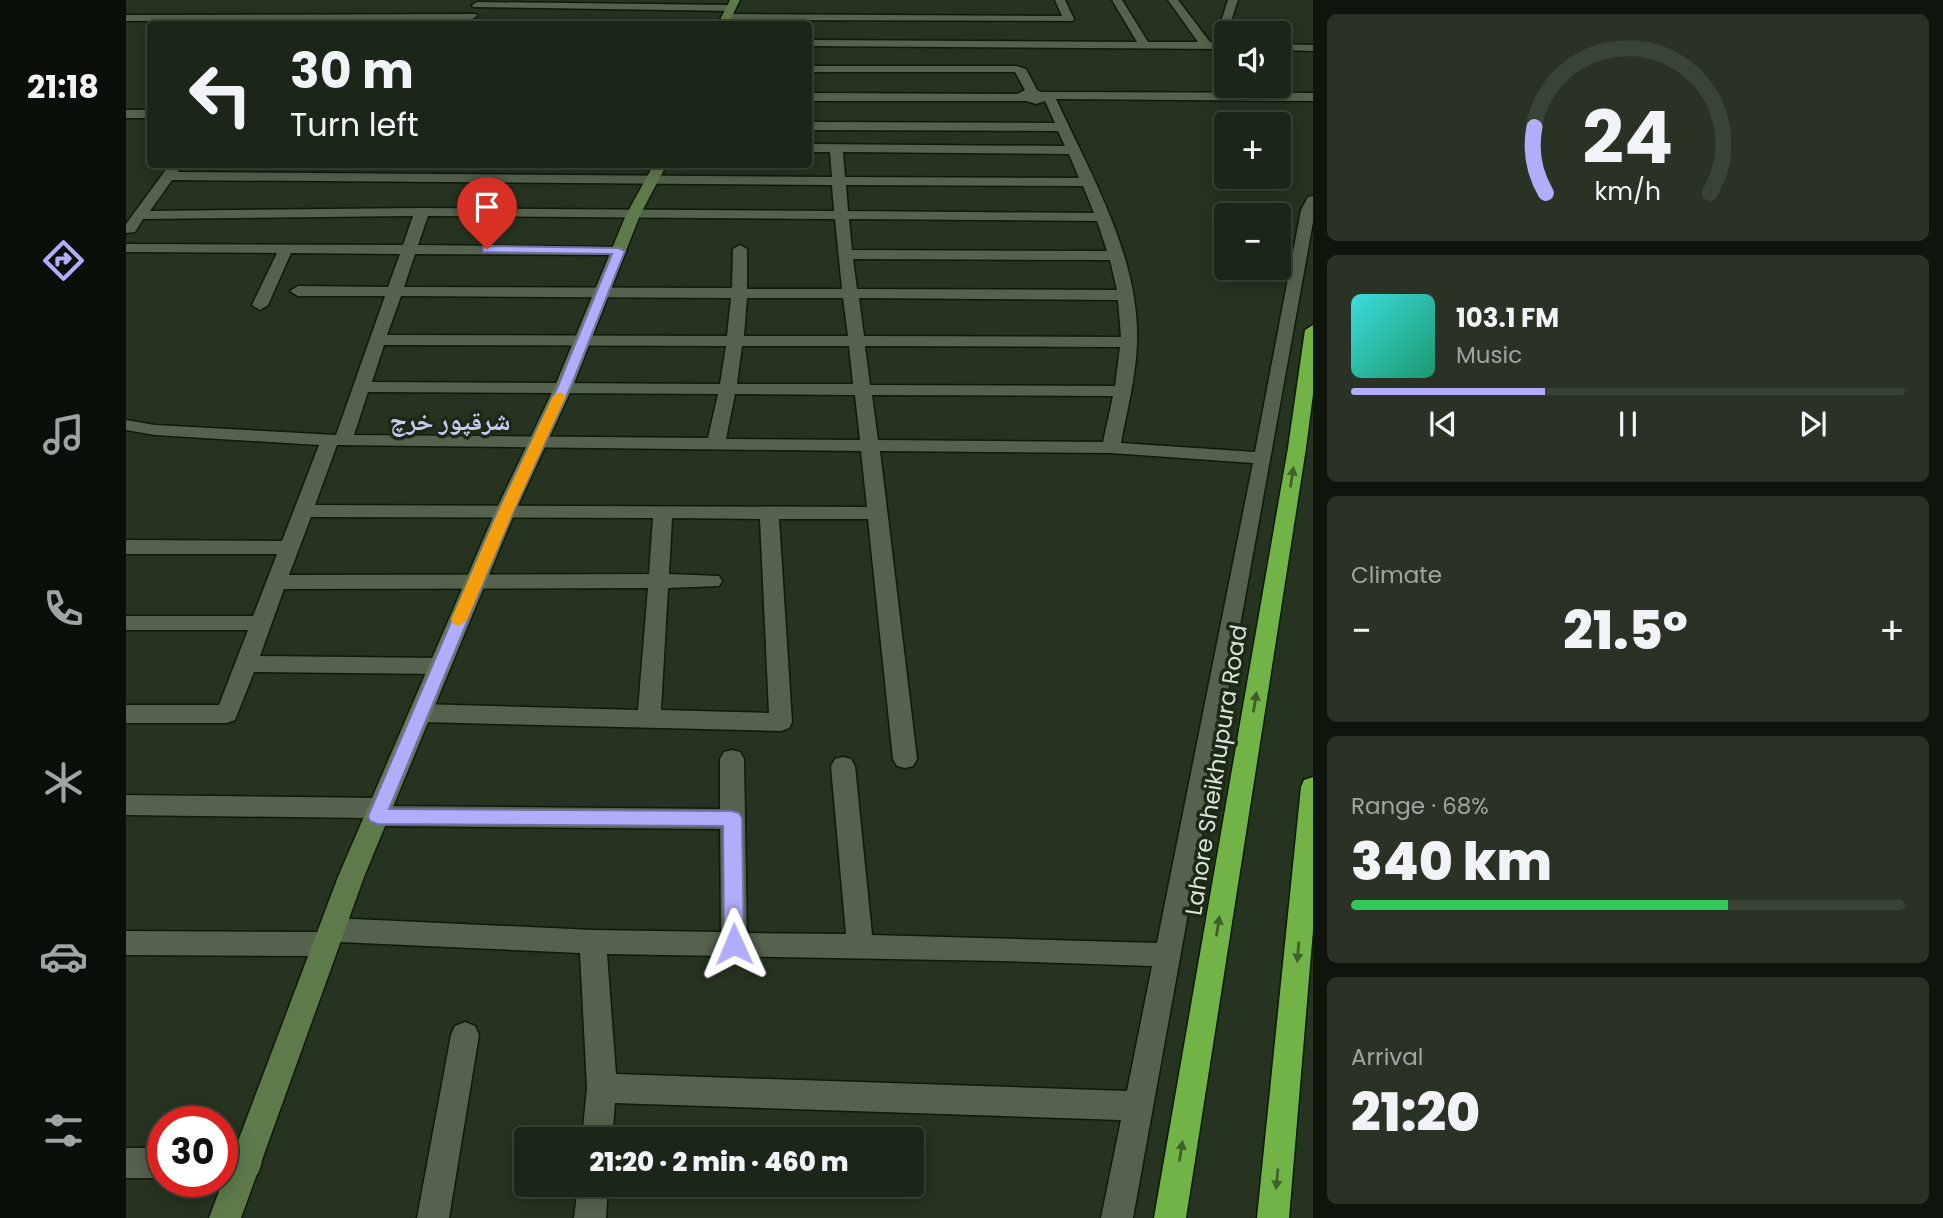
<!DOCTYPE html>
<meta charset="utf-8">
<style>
body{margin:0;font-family:Poppins,"Noto Naskh Arabic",sans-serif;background:#293225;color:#f1f3f6;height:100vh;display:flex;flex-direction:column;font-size:26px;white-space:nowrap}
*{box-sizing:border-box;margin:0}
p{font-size:23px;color:#a0a5a2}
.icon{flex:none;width:38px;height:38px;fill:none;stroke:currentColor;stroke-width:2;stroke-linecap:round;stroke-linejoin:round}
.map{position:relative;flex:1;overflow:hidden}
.drawer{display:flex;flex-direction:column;gap:14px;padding:14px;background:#0f150d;width:630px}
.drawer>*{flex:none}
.banner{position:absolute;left:21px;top:21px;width:665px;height:147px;border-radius:7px;box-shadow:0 4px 18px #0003,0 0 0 2px #3a4337;background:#1c2618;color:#f1f3f6;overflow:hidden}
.fabs{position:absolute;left:1088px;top:21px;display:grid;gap:14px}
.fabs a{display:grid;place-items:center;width:77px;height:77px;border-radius:7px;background:#1c2618;box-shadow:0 4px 18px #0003,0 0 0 2px #3a4337;font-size:35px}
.speed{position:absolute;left:21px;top:1106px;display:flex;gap:14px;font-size:35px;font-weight:700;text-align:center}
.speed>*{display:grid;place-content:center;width:91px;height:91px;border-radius:50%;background:#1c2618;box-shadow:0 4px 18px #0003,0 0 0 2px #3a4337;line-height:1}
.speed .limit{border:10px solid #d22;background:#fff;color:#111}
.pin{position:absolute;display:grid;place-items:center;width:60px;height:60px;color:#fff;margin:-72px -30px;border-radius:50% 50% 50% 0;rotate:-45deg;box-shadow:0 0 7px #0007}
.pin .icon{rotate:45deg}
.me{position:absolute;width:77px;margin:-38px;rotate:359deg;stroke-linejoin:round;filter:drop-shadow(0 0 5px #0008)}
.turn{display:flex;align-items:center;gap:24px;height:147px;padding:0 28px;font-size:32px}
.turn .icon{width:91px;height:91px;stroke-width:2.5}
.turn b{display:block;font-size:49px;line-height:60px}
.big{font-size:52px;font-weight:800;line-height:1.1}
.drawer .tile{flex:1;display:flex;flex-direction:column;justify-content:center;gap:10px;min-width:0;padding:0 24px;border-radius:10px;background:#293225}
.drawer .dial{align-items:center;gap:0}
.dial svg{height:182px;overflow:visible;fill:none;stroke:#3a4337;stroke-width:7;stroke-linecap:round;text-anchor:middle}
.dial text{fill:#f1f3f6;stroke:none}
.song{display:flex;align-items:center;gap:21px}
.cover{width:84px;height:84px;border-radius:10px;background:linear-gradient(135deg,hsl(180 70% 55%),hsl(160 70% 35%))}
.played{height:7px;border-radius:4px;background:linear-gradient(90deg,#b0aefa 35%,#3a4337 35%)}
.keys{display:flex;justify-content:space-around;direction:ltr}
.heat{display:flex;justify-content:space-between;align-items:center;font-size:38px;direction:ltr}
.charge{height:10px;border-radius:5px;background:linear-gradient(90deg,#34c759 68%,#3a4337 0)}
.trip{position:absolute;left:388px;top:1127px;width:410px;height:70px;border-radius:7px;background:#1c2618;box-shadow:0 4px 18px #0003,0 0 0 2px #3a4337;font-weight:800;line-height:70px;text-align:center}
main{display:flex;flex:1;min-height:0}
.menu{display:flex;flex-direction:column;width:126px;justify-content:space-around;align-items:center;background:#0b0f0a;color:#a0a5a2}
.menu .icon{width:49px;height:49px}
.menu .selected{color:#b0aefa}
.menu b{font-size:32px;color:#f1f3f6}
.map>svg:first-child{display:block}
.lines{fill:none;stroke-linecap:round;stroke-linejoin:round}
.street-casing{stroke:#0f1a09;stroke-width:3}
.secondary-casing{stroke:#0f1a09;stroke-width:3}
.highway-casing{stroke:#0f1a09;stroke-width:3}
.street{fill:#55624d;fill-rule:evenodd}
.secondary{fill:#5e7a4b;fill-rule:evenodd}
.highway{fill:#72b347;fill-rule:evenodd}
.oneway{fill:#3f602a}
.route{fill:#b0aefa;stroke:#7271a2;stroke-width:2}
.slow{fill:#f59e0b}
.labels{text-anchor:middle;stroke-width:7;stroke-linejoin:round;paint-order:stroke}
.street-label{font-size:23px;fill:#dbe3d7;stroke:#1d2916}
.quarter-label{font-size:26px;font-weight:bold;fill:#c9c9f4;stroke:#1d2916}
</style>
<main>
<nav class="menu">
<b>21:18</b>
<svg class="icon selected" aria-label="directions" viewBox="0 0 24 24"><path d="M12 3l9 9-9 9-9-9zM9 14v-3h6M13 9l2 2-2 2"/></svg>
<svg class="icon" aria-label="music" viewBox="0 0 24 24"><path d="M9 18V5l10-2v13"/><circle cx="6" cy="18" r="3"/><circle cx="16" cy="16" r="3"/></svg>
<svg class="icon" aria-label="phone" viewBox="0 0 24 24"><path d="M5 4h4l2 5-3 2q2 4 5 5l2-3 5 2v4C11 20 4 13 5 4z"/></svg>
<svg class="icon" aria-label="climate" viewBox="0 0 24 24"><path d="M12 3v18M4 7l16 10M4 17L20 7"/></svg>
<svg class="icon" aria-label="car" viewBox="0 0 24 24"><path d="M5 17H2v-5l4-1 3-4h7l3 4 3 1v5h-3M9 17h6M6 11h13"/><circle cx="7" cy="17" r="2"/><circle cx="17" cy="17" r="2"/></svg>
<svg class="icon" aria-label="filters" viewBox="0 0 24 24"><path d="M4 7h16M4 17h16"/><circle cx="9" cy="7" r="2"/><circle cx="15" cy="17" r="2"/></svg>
</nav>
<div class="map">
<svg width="1187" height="1218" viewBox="0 0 1187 1218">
<rect width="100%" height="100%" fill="#263320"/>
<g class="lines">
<defs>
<path id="street" d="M 929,0 L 939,0 L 948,19 L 947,21 L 600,20 L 595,17 L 600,14 L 936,16 Z
M 986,0 L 996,0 L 1022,42 L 1072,42 L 1042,0 L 1052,0 L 1084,42 L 1088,43 L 1102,0 L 1112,0 L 1101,33 L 1101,49 L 682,46 L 682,40 L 1011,42 Z
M 351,2 L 605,5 L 610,8 L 605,11 L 347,7 L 346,5 Z
M 350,14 L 351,16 L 346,19 L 0,21 L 0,15 Z
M 1153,44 L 1187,45 L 1187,51 L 1153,50 Z
M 682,66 L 890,66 L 900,69 L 911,90 L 915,92 L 1187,93 L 1187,101 L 930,99 C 965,175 1014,258 1011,343 C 1010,377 1001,410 995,443 L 1129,452 L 1175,210 L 1182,197 L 1187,196 L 1187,222 L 1007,1218 L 975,1218 L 995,1120 L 489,1103 L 486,1139 L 456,1139 L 461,1088 L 454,953 L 213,942 L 210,952 L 201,956 L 0,955 L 0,931 L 194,932 L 197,922 L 206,918 L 467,930 L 595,932 L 594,829 L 251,826 L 242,823 L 240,818 L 0,815 L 0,795 L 254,798 L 263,801 L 265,806 L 594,809 L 594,759 L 598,752 L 606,750 L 614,752 L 618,759 L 621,933 L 720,934 L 705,766 L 709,759 L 717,757 L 725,759 L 729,766 L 746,935 L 1031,943 L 1127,463 L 985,453 L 754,451 L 791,759 L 787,766 L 779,768 L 771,766 L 767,759 L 742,519 L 653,519 L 666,722 L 663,728 L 655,731 L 294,722 L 286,719 L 283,713 L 286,707 L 294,704 L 512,710 L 522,588 L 158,589 L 134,656 L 314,658 L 322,660 L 325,666 L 322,672 L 314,674 L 128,672 L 109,720 L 101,723 L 0,723 L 0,705 L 93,705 L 122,630 L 0,630 L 0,616 L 127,616 L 151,554 L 0,554 L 0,540 L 156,541 L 193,445 L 29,435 L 0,430 L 0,420 L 29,425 L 210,435 L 259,296 L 172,296 L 164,291 L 172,286 L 262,287 L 274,254 L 165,253 L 142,305 L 134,310 L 126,305 L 151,253 L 0,252 L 0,244 L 277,245 L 287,216 L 17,219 L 9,232 L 0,233 L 0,224 L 44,164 L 56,164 L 52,172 L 706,177 L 704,152 L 682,152 L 682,144 L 939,146 L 932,131 L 682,130 L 682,122 L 929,123 L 919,101 L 910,104 L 900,101 L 682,101 L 682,93 L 891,94 L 899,90 L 889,72 L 682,72 ZM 717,152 L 943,154 L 953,178 L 719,177 ZM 46,180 L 706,185 L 708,211 L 296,208 L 24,211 ZM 720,185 L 957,186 L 968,213 L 722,211 ZM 302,216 L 709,219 L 716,289 L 621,289 L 621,249 L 614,245 L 607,249 L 606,288 L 278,287 L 289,254 L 493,255 L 500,251 L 493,247 L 292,245 ZM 723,219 L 971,221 L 981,251 L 726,250 ZM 727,259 L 984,260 L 991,290 L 731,289 ZM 275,296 L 605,298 L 601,336 L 261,335 ZM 621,298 L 717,298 L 722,336 L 618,336 ZM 733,298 L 992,300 L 995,337 L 738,336 ZM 258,345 L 600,346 L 594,384 L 246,382 ZM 616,346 L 723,346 L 727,384 L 611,384 ZM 739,346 L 994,347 L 989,386 L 744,385 ZM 242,392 L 592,394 L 582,438 L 228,435 ZM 609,394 L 729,395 L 734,440 L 600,439 ZM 746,395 L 987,396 L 977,442 L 752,440 ZM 211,445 L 735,451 L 741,507 L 189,505 ZM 185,517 L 527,518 L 523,574 L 163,575 ZM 546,518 L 634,519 L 643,713 L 535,710 L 542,588 L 593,586 L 596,581 L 593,576 L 543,574 ZM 481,954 L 876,961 L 1026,966 L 1001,1091 L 490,1074 Z
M 0,110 L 24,110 L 24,118 L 0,118 Z
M 339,1022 L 349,1026 L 353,1035 L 323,1218 L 291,1218 L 325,1035 L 329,1026 Z
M 0,1148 L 37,1148 L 37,1178 L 0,1178 Z
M 96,1148 L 121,1148 L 132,1152 L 136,1163 L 132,1174 L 121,1178 L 96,1178 Z
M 452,1185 L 482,1185 L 480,1218 L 448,1218 Z"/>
<path id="secondary" d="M 604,0 L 614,0 L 602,24 L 592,24 Z
M 528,164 L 541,164 L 514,215 L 447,386 L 389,512 L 238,877 L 115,1218 L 83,1218 L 212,877 L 369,512 L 429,386 L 500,215 Z"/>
<path id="highway" d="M 1187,325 L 1187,394 L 1180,448 L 1060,1218 L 1028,1218 L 1162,448 L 1179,330 Z
M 1187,777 L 1187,930 L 1163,1218 L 1131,1218 L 1175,787 L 1178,780 Z"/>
</defs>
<use href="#street" class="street-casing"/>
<use href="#secondary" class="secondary-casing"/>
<use href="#highway" class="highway-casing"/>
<use href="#street" class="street"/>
<use href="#secondary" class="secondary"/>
<use href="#highway" class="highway"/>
</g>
<defs><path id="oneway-solid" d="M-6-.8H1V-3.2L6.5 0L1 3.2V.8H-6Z" transform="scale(1.75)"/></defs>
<g class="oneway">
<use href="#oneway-solid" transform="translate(1166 477) rotate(-81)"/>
<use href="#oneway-solid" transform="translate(1129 702) rotate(-81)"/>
<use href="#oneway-solid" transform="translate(1092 926) rotate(-81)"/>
<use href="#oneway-solid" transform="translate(1172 952) rotate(95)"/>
<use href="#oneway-solid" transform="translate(1055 1151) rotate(-81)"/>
<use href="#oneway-solid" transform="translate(1151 1179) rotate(95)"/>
</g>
<path class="route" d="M 361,246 L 493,248 L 499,251 L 445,386 L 387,512 L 263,809 L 606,811 L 613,813 L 616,818 L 618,944 L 615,950 L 608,953 L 601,950 L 598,944 L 597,826 L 251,824 L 244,821 L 242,816 L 372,512 L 432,386 L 486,254 L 357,252 L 357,247 Z"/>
<path class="slow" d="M 434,392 L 440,396 L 387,512 L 341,620 L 333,626 L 328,624 L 325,620 L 372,512 L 427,396 Z"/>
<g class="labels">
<g class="street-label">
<text transform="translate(1090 770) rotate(-81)" y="8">Lahore Sheikhupura Road</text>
</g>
<g class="quarter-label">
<text x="324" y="430">شرقپور خرچ</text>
</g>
</g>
</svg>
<div class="fabs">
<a><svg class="icon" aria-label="sound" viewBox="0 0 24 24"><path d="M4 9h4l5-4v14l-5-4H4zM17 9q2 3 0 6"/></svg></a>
<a>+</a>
<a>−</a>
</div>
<div class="speed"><div class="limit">30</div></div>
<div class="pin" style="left:361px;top:249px;background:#d93025"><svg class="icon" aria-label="arrive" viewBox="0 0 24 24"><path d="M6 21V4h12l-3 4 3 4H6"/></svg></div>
<svg class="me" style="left:608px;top:944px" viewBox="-20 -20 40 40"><path d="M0-17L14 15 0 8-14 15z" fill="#b0aefa" stroke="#fff" stroke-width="4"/></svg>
<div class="trip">21:20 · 2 min · 460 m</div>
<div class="banner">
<div class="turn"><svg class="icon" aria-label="left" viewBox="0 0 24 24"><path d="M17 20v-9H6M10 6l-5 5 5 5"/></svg><div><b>30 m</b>Turn left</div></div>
</div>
</div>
<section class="drawer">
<div class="tile dial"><svg viewBox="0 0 100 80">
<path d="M14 69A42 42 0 1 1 86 69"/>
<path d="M14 69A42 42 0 0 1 9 40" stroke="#b0aefa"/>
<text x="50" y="56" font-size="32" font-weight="700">24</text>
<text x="50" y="72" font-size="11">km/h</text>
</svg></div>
<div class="tile">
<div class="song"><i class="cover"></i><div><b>103.1 FM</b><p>Music</p></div></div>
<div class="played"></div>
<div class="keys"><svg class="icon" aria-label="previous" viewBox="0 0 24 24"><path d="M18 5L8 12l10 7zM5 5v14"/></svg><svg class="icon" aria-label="pause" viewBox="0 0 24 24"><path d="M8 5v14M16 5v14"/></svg><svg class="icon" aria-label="next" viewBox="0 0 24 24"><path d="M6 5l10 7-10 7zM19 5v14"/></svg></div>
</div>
<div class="tile"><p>Climate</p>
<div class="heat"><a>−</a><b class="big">21.5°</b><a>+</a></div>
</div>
<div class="tile"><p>Range · 68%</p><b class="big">340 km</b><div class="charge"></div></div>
<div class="tile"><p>Arrival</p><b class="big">21:20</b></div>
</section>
</main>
